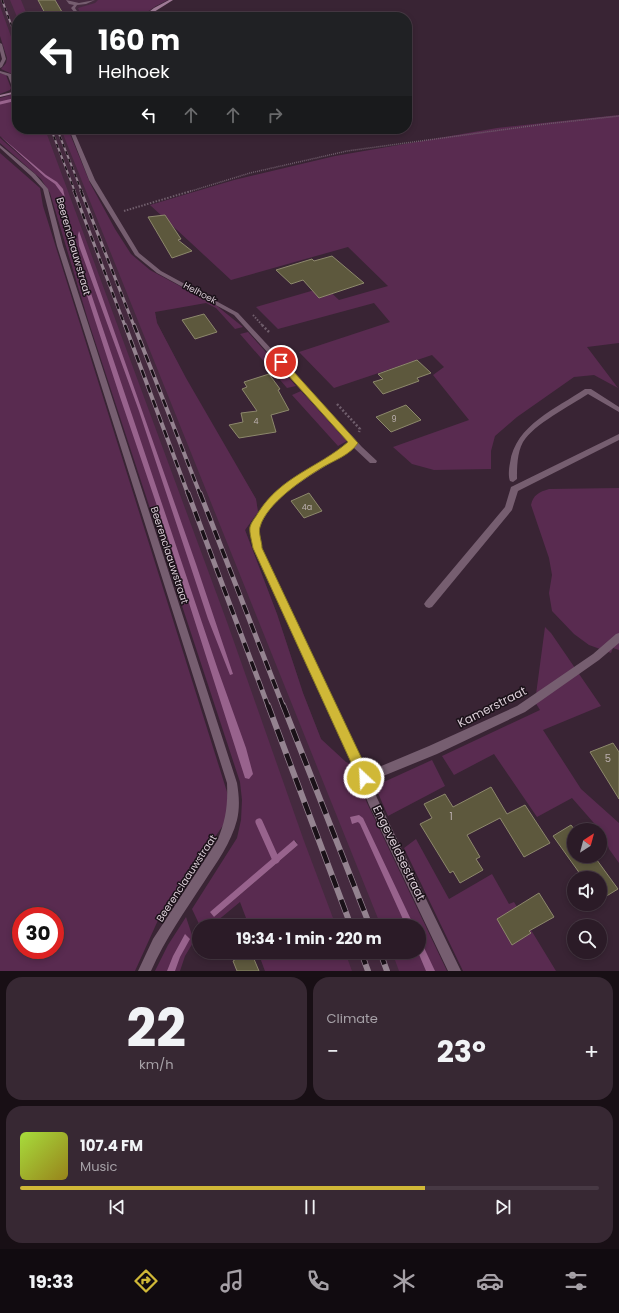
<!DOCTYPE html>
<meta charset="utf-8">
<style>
body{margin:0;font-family:Poppins,sans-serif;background:#372833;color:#f1f3f6;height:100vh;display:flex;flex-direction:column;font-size:15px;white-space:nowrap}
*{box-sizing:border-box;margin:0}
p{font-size:13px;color:#a6a1a7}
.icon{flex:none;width:22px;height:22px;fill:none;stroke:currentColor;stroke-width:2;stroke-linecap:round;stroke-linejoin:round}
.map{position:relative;height:971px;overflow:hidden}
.sheet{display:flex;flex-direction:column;gap:6px;padding:6px;background:#180f15;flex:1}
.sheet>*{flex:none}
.guide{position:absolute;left:12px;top:12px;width:400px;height:122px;border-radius:16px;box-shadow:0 2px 6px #0003,0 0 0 1px #473944;background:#202124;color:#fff;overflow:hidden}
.needle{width:26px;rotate:36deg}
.tools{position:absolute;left:567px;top:823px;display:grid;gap:8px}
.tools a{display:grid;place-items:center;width:40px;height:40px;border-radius:50%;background:#2b1b27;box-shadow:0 2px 6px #0003,0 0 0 1px #473944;font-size:20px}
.speed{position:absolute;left:12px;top:907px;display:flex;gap:8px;font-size:20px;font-weight:700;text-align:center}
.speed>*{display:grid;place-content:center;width:52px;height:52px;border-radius:50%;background:#2b1b27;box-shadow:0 2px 6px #0003,0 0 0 1px #473944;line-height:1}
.speed .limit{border:6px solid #d22;background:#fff;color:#111}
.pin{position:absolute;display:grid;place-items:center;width:34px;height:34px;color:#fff;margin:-17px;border:2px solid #fff;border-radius:50%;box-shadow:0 1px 4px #0007}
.me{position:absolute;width:44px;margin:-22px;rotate:335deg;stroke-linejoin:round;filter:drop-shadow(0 0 3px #0008)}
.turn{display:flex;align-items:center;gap:14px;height:84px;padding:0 20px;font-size:18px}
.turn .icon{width:52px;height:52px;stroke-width:2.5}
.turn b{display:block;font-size:28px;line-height:34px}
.lanes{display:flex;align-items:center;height:38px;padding:0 20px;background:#0003;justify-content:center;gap:20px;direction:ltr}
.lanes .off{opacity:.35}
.big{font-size:30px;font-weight:700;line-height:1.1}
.sheet .widget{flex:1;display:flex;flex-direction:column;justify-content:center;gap:6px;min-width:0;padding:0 14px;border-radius:16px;background:#372833}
.sheet .dial{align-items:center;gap:0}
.dial b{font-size:52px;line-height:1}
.song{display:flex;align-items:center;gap:12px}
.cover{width:48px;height:48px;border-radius:6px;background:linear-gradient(135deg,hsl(80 70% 55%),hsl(50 70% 35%))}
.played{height:4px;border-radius:2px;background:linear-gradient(90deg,#d0b837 70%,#473944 70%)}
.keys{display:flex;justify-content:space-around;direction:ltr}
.heat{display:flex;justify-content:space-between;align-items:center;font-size:22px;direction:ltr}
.sheet .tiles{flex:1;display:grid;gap:6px;grid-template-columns:1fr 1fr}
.widget:last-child{grid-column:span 2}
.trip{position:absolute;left:192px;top:919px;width:234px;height:40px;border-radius:20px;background:#2b1b27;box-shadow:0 2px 6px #0003,0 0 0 1px #473944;font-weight:700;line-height:40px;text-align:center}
.menu{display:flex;height:64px;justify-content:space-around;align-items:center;background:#110b10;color:#a6a1a7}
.menu .icon{width:28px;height:28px}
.menu .on{color:#d0b837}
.menu b{font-size:18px;color:#f1f3f6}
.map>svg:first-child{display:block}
.built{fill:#452a3f}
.green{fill:#592b50;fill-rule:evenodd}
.water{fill:#98638d}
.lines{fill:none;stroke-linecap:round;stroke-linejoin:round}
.stream-far1{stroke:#98638d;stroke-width:3}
.stream{stroke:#98638d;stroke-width:7}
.building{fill:#5d583d;stroke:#8d886c}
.path-far2{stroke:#705e6c;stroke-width:1.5;stroke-dasharray:1 1;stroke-linecap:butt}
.path-far1{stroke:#705e6c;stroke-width:2;stroke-dasharray:1.5 1.5;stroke-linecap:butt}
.path{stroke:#705e6c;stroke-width:2.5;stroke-dasharray:2 2;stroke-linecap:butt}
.lane{fill:#765e70;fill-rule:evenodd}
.street{fill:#765e70;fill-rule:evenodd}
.secondary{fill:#9f7a96;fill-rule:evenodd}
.rail-far4-casing{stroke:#948390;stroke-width:2}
.rail-far3-casing{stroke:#948390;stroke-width:3}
.rail-far2-casing{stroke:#948390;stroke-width:4}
.rail-far1-casing{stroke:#948390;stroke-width:5}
.rail-casing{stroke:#948390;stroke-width:6}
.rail-far4{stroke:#1a1118;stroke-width:1.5;stroke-dasharray:4;stroke-linecap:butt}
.rail-far3{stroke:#1a1118;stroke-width:2;stroke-dasharray:6;stroke-linecap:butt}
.rail-far2{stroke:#1a1118;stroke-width:2.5;stroke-dasharray:8;stroke-linecap:butt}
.rail-far1{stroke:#1a1118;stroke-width:3.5;stroke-dasharray:10;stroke-linecap:butt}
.rail{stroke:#1a1118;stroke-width:4.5;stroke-dasharray:13;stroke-linecap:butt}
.route{fill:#d0b837;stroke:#877824}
.labels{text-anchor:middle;stroke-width:3;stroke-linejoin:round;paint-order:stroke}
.number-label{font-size:8px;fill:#bcb0b0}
.far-street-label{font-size:9px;fill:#dbcdd7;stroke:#1a1118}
.street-label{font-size:10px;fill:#dbcdd7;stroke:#1a1118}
.near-number-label{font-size:10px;fill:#bcb0b0}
.near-street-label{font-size:12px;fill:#dbcdd7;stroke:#1a1118}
</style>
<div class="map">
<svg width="619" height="971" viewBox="0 0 619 971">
<rect width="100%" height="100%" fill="#392434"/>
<path class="built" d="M 0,0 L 165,0 L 132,17 L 17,17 L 17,82 L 0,31 Z
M 33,129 L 66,129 L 89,183 L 155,312 L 157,323 L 200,406 L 256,499 L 258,512 L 245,530 L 277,614 L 303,693 L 321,739 L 403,926 L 249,926 L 298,845 Z
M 258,952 L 414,952 L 422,971 L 265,971 Z"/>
<path class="green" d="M 10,0 L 21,0 L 28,17 L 17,17 Z
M 98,0 L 168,0 L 156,6 L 140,17 L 82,17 L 78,8 L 95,3 Z
M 0,6 L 17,53 L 17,86 L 12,74 L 1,69 L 6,63 L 7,58 L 0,36 Z
M 0,73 L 6,75 L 11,88 L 10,90 L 0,94 Z
M 17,93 L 17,129 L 45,129 L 227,622 L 304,841 L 336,926 L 249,926 L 240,902 L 211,926 L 200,926 L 192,909 L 237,838 L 241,820 L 242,800 L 240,782 L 88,320 L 50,193 L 41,179 L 0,143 L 0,138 L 45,177 L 0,136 L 0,98 ZM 295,840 L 298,845 L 214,917 L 211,912 Z
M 619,115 L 619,343 L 587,347 L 618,388 L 594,375 L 574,377 L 517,417 L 495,436 L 491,451 L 491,469 L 434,470 L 412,464 L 393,447 L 469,420 L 433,375 L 444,367 L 432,355 L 334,388 L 299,352 L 390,322 L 374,303 L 278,329 L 256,307 L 325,287 L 339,300 L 388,286 L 348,247 L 231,280 L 150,205 L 234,180 L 335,156 L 497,128 Z
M 61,129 L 68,129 L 90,183 L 115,229 L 131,254 L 150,270 L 217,306 L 243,327 L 235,329 L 216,308 L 206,303 L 155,312 L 157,323 L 186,378 L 256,499 L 258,512 L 245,530 L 277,614 L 303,693 L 321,739 L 346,762 L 356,766 L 359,783 L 367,803 L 447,971 L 399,971 L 392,952 L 419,952 L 419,926 L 381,926 Z
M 0,153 L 40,188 L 43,206 L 233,811 L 159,918 L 135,971 L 0,971 ZM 21,916 L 55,916 L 55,950 L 21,950 Z
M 248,332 L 296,386 L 287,388 L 240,334 Z
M 301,391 L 341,435 L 347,441 L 338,446 L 292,395 Z
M 619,488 L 619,650 L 613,648 L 611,653 L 589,645 L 574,634 L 552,611 L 549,593 L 552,575 L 549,558 L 531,505 C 533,495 539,492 549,489 Z
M 545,627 L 551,633 L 601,706 L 543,730 L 581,789 L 619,823 L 619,863 L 609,849 L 606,840 L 600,830 L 572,798 L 537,817 L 494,754 L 454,775 L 442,756 L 540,710 L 535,702 Z
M 432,760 L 445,786 L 388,816 L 375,786 Z
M 416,839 L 449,899 L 492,874 L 509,904 L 514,902 L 556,971 L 463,971 L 404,848 Z
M 186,917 L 194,941 L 185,956 L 180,971 L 155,971 L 168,945 Z
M 258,952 L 345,952 L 352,971 L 265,971 Z"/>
<path class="water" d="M 0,136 L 46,175 L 57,182 L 63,189 L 65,198 L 55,184 L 45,177 Z
M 79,231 L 196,564 L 233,674 L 230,675 L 208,619 L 139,411 L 79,246 L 78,235 Z
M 69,240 L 73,240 L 218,670 L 246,748 L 253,774 L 249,779 L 245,778 L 172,550 L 120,397 Z
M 359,815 L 363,818 L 414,926 L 406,926 L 360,824 L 358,822 L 352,824 L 350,817 Z
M 294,840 L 298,845 L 214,917 L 210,912 Z
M 185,934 L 190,939 L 180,957 L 175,971 L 167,971 L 173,956 Z
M 419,937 L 435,971 L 426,971 L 418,952 L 419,952 Z"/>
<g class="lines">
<path class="stream-far1" d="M 0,103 L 17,99"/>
<path class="stream" d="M 259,822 L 276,860"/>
</g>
<path class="building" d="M 38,0 L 55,0 L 65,17 L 47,17 Z
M 165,215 L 181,239 L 178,240 L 192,251 L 172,258 L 148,217 Z
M 332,256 L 364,283 L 319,298 L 303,280 L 291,284 L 276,270 L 312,259 L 314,261 Z
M 204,314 L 217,332 L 195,339 L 182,320 Z
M 417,360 L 431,373 L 417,378 L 419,381 L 383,394 L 373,382 L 383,379 L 378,374 Z
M 269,374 L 280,389 L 278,390 L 289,410 L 271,415 L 276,432 L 239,438 L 229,425 L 243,422 L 241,413 L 257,411 L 242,389 L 247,387 L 244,382 Z
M 406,405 L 421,420 L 391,432 L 376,417 Z
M 309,493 L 322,511 L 304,518 L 291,501 Z
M 613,743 L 619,752 L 619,799 L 590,752 Z
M 491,787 L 507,814 L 525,805 L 550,843 L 524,857 L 500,818 L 467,835 L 480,857 L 476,859 L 483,870 L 460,883 L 453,871 L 450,873 L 420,824 L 432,818 L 424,804 L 445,794 L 453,807 Z
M 571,825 L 575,830 L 574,856 L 594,856 L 618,889 L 600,900 L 600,878 L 583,878 L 553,836 Z
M 539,893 L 554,917 L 529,931 L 531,933 L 512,945 L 497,919 Z
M 248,952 L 251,952 L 259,971 L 237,971 L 233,961 Z"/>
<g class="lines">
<path class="path-far2" d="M 188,192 L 250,173 L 347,151 L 545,124 L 619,116"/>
<path class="path-far1" d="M 124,211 L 191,191
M 253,315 L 263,326"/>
<path class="path" d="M 262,325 L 269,332
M 337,404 L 360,429 L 359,432"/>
<path class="lane" d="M 585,389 L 591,389 L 619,407 L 619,412 L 588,394 C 570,406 534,424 523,442 C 517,453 517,467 517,479 L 513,482 L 510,481 C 508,476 509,468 510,463 C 515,425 557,408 585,389 Z
M 619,434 L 619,440 L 518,491 L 512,510 L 432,607 L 429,608 L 426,607 L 424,604 L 426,601 L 505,507 L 511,487 Z"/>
<path class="street" d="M 66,0 L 79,3 L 95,0 L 86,4 L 77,5 L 75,8 L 80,16 L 78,17 L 71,8 L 74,5 L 69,4 Z
M 0,43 L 2,44 L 6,59 L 2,67 L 0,68 L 0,63 L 2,59 L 0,51 Z
M 0,71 L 11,74 L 17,89 L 17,93 L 14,92 L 8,76 L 0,73 Z
M 69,129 L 73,129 L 95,180 L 139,253 L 161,271 L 238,313 L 362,447 L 377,461 L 376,463 L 370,463 L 353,447 C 325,470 289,483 267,513 C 265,517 261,522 259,527 C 257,533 261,541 261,548 L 367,772 L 429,746 L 517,706 L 593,654 L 616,634 L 619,633 L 619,643 L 599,660 L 525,712 L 437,754 L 371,781 L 377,798 L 461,971 L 448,971 L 369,805 L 359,780 L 253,548 L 251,527 L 256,517 L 267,501 L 289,482 L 349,443 L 234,315 L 157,273 L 135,255 L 89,180 Z
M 0,145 L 35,174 L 48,189 L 63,246 L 237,783 C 239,795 240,807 237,820 C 231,843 217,862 204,882 C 185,911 165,939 151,971 L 138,971 L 153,939 L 217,841 C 226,821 228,804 227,783 L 57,246 L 43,189 L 31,176 L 0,148 Z"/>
<path class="secondary" d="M 169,0 L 173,0 L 146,17 L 142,17 L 154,8 Z
M 17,91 L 17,93 L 0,97 L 0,95 Z"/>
<defs>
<path id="rail-far4" d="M 2,0 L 17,40
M 51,129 L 75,192
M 57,129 L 82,192"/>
<path id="rail-far3" d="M 74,191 L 125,326
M 81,191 L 134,326"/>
<path id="rail-far2" d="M 125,325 L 188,494
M 134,325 L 200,494"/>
<path id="rail-far1" d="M 188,493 L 268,706
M 200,493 L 283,706"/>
<path id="rail" d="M 268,705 L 351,926
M 283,705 L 370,926
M 361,952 L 368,971
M 380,952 L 387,971"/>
</defs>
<use href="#rail-far4" class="rail-far4-casing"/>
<use href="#rail-far3" class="rail-far3-casing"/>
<use href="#rail-far2" class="rail-far2-casing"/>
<use href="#rail-far1" class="rail-far1-casing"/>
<use href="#rail" class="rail-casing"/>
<use href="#rail-far4" class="rail-far4"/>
<use href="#rail-far3" class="rail-far3"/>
<use href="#rail-far2" class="rail-far2"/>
<use href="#rail-far1" class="rail-far1"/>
<use href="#rail" class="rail"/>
</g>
<path class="route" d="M 281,360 L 284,361 L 358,443 C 350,455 335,460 323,467 C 303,479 266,504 260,527 C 258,532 262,542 262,548 L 371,778 L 369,782 L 364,784 L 360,782 L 253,548 C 252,542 249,532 250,527 C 251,522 256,517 258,513 C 281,476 318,468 348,442 L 278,364 L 277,362 Z"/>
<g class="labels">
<g class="number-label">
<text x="394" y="422">9</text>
<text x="256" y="424">4</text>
<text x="307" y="510">4a</text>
</g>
<g class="far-street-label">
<text transform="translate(200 293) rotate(28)" y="3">Helhoek</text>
</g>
<g class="street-label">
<text transform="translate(74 246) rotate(74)" y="4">Beerenclaauwstraat</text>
<text transform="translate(170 555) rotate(72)" y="4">Beerenclaauwstraat</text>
<text transform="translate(186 878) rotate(-57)" y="4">Beerenclaauwstraat</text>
</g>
<g class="near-number-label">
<text x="608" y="762">5</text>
<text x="451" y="820">1</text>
</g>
<g class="near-street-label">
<text transform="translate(492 707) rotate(-27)" y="4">Kamerstraat</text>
<text transform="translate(399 853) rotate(64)" y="4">Engeveldsestraat</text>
</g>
</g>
</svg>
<div class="tools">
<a><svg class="needle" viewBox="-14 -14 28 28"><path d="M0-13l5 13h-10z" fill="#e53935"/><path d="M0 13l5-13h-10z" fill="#a6a1a7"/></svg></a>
<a><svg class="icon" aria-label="sound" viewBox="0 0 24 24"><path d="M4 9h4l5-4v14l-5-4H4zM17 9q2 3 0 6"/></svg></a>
<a><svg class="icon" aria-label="search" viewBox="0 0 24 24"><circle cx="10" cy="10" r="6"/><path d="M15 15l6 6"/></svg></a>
</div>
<div class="speed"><div class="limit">30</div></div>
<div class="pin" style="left:281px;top:362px;background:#d93025"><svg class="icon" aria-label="arrive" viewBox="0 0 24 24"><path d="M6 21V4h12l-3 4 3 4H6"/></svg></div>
<svg class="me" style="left:364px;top:778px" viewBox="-20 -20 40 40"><circle r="17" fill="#d0b837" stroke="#fff" stroke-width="3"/><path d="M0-11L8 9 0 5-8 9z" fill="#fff"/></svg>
<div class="trip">19:34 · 1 min · 220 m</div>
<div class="guide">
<div class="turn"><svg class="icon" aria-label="left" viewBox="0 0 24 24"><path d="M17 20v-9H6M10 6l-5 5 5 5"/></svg><div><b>160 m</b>Helhoek</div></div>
<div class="lanes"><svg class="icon" aria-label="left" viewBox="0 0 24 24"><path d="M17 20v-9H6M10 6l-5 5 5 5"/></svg><svg class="icon off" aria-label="ahead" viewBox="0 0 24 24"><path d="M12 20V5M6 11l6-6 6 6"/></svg><svg class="icon off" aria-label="ahead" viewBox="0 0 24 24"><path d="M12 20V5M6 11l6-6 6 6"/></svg><svg class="icon off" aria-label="right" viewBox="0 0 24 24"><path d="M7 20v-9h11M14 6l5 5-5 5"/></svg></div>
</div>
</div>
<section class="sheet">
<div class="tiles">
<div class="widget dial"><b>22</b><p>km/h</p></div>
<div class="widget"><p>Climate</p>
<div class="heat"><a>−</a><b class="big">23°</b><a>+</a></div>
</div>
<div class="widget">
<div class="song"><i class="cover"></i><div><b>107.4 FM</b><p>Music</p></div></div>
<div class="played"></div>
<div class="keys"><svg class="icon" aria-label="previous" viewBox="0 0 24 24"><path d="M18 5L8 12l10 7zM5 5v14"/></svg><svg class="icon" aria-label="pause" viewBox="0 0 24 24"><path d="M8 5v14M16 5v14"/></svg><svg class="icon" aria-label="next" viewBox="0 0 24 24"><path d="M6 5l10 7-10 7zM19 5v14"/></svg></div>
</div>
</div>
</section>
<nav class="menu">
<b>19:33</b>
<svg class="icon on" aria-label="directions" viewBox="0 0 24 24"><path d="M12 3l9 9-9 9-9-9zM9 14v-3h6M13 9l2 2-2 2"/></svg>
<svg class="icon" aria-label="music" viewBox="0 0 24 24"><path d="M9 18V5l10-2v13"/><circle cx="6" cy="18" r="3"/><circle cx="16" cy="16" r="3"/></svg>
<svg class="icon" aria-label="phone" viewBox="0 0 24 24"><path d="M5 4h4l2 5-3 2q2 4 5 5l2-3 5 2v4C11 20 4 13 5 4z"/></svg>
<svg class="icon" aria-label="climate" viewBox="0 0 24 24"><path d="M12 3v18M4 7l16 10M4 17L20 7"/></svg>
<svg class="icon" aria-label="car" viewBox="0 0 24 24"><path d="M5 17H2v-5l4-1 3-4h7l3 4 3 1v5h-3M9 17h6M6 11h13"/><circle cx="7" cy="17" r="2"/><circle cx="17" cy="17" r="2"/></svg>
<svg class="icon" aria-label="filters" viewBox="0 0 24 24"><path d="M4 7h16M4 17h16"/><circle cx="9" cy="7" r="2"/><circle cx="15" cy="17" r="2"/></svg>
</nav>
